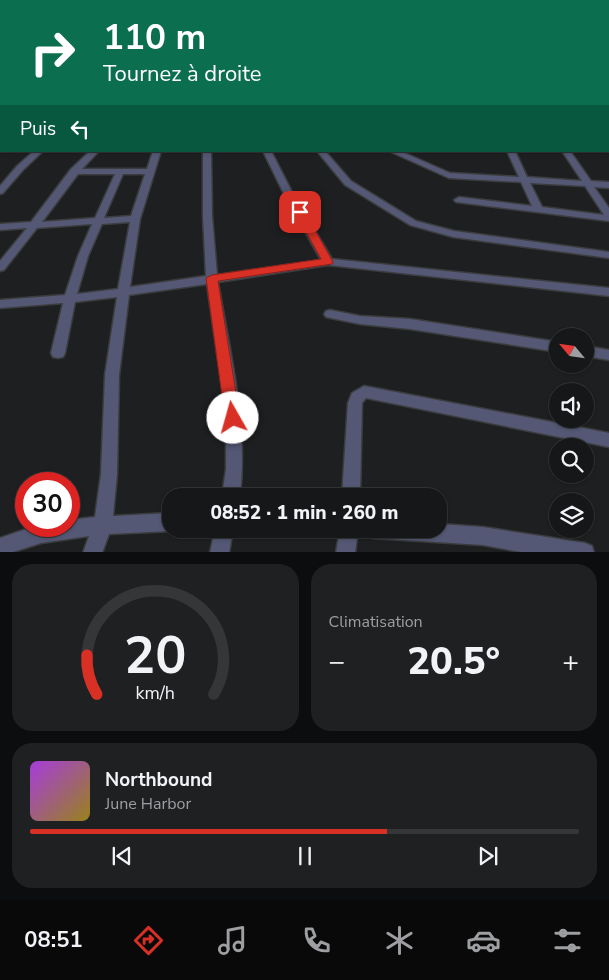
<!DOCTYPE html>
<html lang="fr">
<meta charset="utf-8">
<style>
body{margin:0;font-family:"Nunito Sans",sans-serif;background:#1f2022;color:#f1f3f6;height:100vh;display:flex;flex-direction:column;font-size:19px;white-space:nowrap}
*{box-sizing:border-box;margin:0}
p{font-size:16px;color:#9e9fa2}
.icon{flex:none;width:28px;height:28px;fill:none;stroke:currentColor;stroke-width:2;stroke-linecap:round;stroke-linejoin:round}
.map{position:relative;height:552px;overflow:hidden}
.details{display:flex;flex-direction:column;gap:12px;padding:12px;background:#0c0d0e;flex:1}
.details>*{flex:none}
.hud{position:absolute;left:0px;top:0px;width:610px;height:152px;box-shadow:0 1px 4px #0004,0 0 0 1px #353638;background:#0b6e4f;color:#fff;overflow:hidden}
.needle{width:32px;rotate:299deg}
.tools{position:absolute;left:549px;top:328px;display:grid;gap:10px}
.tools a{display:grid;place-items:center;width:45px;height:45px;border-radius:50%;background:#161719;box-shadow:0 1px 4px #0004,0 0 0 1px #353638;font-size:25px}
.speed{position:absolute;left:15px;top:472px;display:flex;gap:10px;font-size:25px;font-weight:700;text-align:center}
.speed>*{display:grid;place-content:center;width:65px;height:65px;border-radius:50%;background:#161719;box-shadow:0 1px 4px #0004,0 0 0 1px #353638;line-height:1}
.speed .limit{border:8px solid #d22;background:#fff;color:#111}
.pin{position:absolute;display:grid;place-items:center;width:42px;height:42px;color:#fff;margin:-21px;border-radius:10px;box-shadow:0 2px 8px #0006}
.me{position:absolute;width:55px;margin:-28px;rotate:353deg;stroke-linejoin:round;filter:drop-shadow(0 0 4px #0008)}
.turn{display:flex;align-items:center;gap:18px;height:105px;padding:0 20px;font-size:22px}
.turn .icon{width:65px;height:65px;stroke-width:2.5}
.turn b{display:block;font-size:35px;line-height:42px}
.then{display:flex;align-items:center;height:48px;padding:0 20px;background:#0003;gap:10px;font-size:19px}
.big{font-size:38px;font-weight:800;line-height:1.1}
.details .widget{flex:1;display:flex;flex-direction:column;justify-content:center;gap:8px;min-width:0;padding:0 18px;border-radius:20px;background:#1f2022}
.details .dial{align-items:center;gap:0}
.dial svg{height:130px;overflow:visible;fill:none;stroke:#353638;stroke-width:7;stroke-linecap:round;text-anchor:middle}
.dial text{fill:#f1f3f6;stroke:none}
.song{display:flex;align-items:center;gap:15px}
.cover{width:60px;height:60px;border-radius:8px;background:linear-gradient(135deg,hsl(280 70% 55%),hsl(50 70% 35%))}
.played{height:5px;border-radius:2px;background:linear-gradient(90deg,#d93025 65%,#353638 65%)}
.keys{display:flex;justify-content:space-around;direction:ltr}
.heat{display:flex;justify-content:space-between;align-items:center;font-size:28px;direction:ltr}
.details .tiles{flex:1;display:grid;gap:12px;grid-template-columns:1fr 1fr}
.widget:last-child{grid-column:span 2}
.trip{position:absolute;left:162px;top:488px;width:285px;height:50px;border-radius:20px;background:#161719;box-shadow:0 1px 4px #0004,0 0 0 1px #353638;font-weight:800;line-height:50px;text-align:center}
.tab-bar{display:flex;height:80px;justify-content:space-around;align-items:center;background:#09090a;color:#9e9fa2}
.tab-bar .icon{width:35px;height:35px}
.tab-bar .on{color:#d93025}
.tab-bar b{font-size:22px;color:#f1f3f6}
.map>svg:first-child{display:block}
.lines{fill:none;stroke-linecap:round;stroke-linejoin:round}
.minor-casing{stroke:#3b3c3e;stroke-width:3}
.minor{fill:#545874;fill-rule:evenodd}
.route{fill:#d93025;stroke:#8d1f18}
</style>
<div class="map">
<svg width="609" height="553" viewBox="0 0 609 553">
<rect width="100%" height="100%" fill="#1e1f21"/>
<g class="lines">
<defs>
<path id="minor" d="M 0,80 L 1,80 L 1,84 L 0,84 Z
M 0,95 L 1,95 L 1,99 L 0,99 Z
M 0,109 L 1,109 L 1,113 L 0,113 Z
M 0,143 L 1,143 L 1,147 L 0,147 Z
M 34,151 L 43,151 L 23,170 L 3,193 L 0,194 L 0,186 L 17,166 Z
M 90,151 L 99,151 L 82,169 L 147,169 L 153,151 L 161,151 L 140,219 L 130,287 L 206,276 L 203,216 L 203,151 L 211,151 L 212,216 L 217,275 L 321,260 L 284,194 L 263,151 L 271,151 L 293,194 L 332,259 L 609,288 L 609,296 L 328,265 L 218,282 C 230,354 248,422 240,496 L 222,496 L 226,469 L 226,415 L 207,284 L 129,295 L 119,375 L 117,474 L 113,516 L 171,513 L 171,529 L 177,529 L 171,531 L 109,534 L 102,553 L 83,553 L 89,536 L 41,543 L 10,553 L 0,553 L 0,538 L 35,526 L 69,526 L 69,520 L 95,517 L 101,474 L 105,375 L 117,297 L 75,302 L 65,353 L 63,357 L 58,358 L 53,357 L 51,353 L 63,303 L 0,308 L 0,300 L 65,295 L 78,256 L 92,224 L 37,228 L 4,270 L 0,271 L 0,261 L 27,228 L 0,230 L 0,224 L 31,222 L 71,169 ZM 78,174 L 115,174 L 95,218 L 42,222 ZM 123,174 L 145,174 L 131,216 L 104,218 ZM 130,222 L 118,289 L 77,294 L 88,256 L 102,224 Z
M 317,151 L 325,151 L 351,181 L 416,221 L 454,231 L 609,252 L 609,258 L 453,237 L 410,225 L 345,185 Z
M 389,151 L 400,151 L 450,173 L 519,177 L 507,151 L 515,151 L 527,177 L 582,181 L 562,151 L 570,151 L 591,181 L 609,182 L 609,188 L 594,187 L 609,208 L 609,221 L 456,202 L 454,200 L 459,197 L 532,206 L 521,182 L 449,178 ZM 530,183 L 585,186 L 604,215 L 542,207 Z
M 330,310 L 360,316 L 410,319 L 558,342 L 558,352 L 410,329 L 360,324 L 326,317 L 324,314 L 326,311 Z
M 585,346 L 609,350 L 609,360 L 585,356 Z
M 364,386 L 609,433 L 609,447 L 366,398 L 362,403 L 360,496 L 342,496 L 348,403 L 352,393 Z
M 439,524 L 483,527 L 585,543 L 592,546 L 594,553 L 526,553 L 483,545 L 373,538 L 366,536 L 364,529 L 439,529 Z
M 215,529 L 233,529 L 229,553 L 210,553 Z
M 340,529 L 358,529 L 355,553 L 336,553 Z"/>
</defs>
<use href="#minor" class="minor-casing"/>
<use href="#minor" class="minor"/>
</g>
<linearGradient id="sky" x2="0" y2="1"><stop stop-color="#101112"/><stop offset="0.47" stop-color="#3b424e"/><stop offset="1" stop-color="#3b424e" stop-opacity="0"/></linearGradient>
<rect width="609" height="148" fill="url(#sky)"/>
<path class="route" d="M 300,209 L 305,212 L 333,262 L 332,264 L 218,281 L 240,418 L 238,422 L 233,424 L 227,422 L 225,418 L 206,278 L 212,275 L 321,259 L 295,212 Z"/>
</svg>
<div class="tools">
<a><svg class="needle" viewBox="-14 -14 28 28"><path d="M0-13l5 13h-10z" fill="#e53935"/><path d="M0 13l5-13h-10z" fill="#9e9fa2"/></svg></a>
<a><svg class="icon" aria-label="sound" viewBox="0 0 24 24"><path d="M4 9h4l5-4v14l-5-4H4zM17 9q2 3 0 6"/></svg></a>
<a><svg class="icon" aria-label="search" viewBox="0 0 24 24"><circle cx="10" cy="10" r="6"/><path d="M15 15l6 6"/></svg></a>
<a><svg class="icon" aria-label="layers" viewBox="0 0 24 24"><path d="M12 4l9 5-9 5-9-5zM3 14l9 5 9-5"/></svg></a>
</div>
<div class="speed"><div class="limit">30</div></div>
<div class="pin" style="left:300px;top:212px;background:#d93025"><svg class="icon" aria-label="arrive" viewBox="0 0 24 24"><path d="M6 21V4h12l-3 4 3 4H6"/></svg></div>
<svg class="me" style="left:233px;top:418px" viewBox="-20 -20 40 40"><circle r="19" fill="#fff"/><path d="M0-13L10 11 0 6-10 11z" fill="#d93025"/></svg>
<div class="trip">08:52 · 1 min · 260 m</div>
<div class="hud">
<div class="turn"><svg class="icon" aria-label="right" viewBox="0 0 24 24"><path d="M7 20v-9h11M14 6l5 5-5 5"/></svg><div><b>110 m</b>Tournez à droite</div></div>
<div class="then">Puis<svg class="icon" aria-label="left" viewBox="0 0 24 24"><path d="M17 20v-9H6M10 6l-5 5 5 5"/></svg></div>
</div>
</div>
<section class="details">
<div class="tiles">
<div class="widget dial"><svg viewBox="0 0 100 80">
<path d="M14 69A42 42 0 1 1 86 69"/>
<path d="M14 69A42 42 0 0 1 8 45" stroke="#d93025"/>
<text x="50" y="56" font-size="32" font-weight="700">20</text>
<text x="50" y="72" font-size="11">km/h</text>
</svg></div>
<div class="widget"><p>Climatisation</p>
<div class="heat"><a>−</a><b class="big">20.5°</b><a>+</a></div>
</div>
<div class="widget">
<div class="song"><i class="cover"></i><div><b>Northbound</b><p>June Harbor</p></div></div>
<div class="played"></div>
<div class="keys"><svg class="icon" aria-label="previous" viewBox="0 0 24 24"><path d="M18 5L8 12l10 7zM5 5v14"/></svg><svg class="icon" aria-label="pause" viewBox="0 0 24 24"><path d="M8 5v14M16 5v14"/></svg><svg class="icon" aria-label="next" viewBox="0 0 24 24"><path d="M6 5l10 7-10 7zM19 5v14"/></svg></div>
</div>
</div>
</section>
<nav class="tab-bar">
<b>08:51</b>
<svg class="icon on" aria-label="directions" viewBox="0 0 24 24"><path d="M12 3l9 9-9 9-9-9zM9 14v-3h6M13 9l2 2-2 2"/></svg>
<svg class="icon" aria-label="music" viewBox="0 0 24 24"><path d="M9 18V5l10-2v13"/><circle cx="6" cy="18" r="3"/><circle cx="16" cy="16" r="3"/></svg>
<svg class="icon" aria-label="phone" viewBox="0 0 24 24"><path d="M5 4h4l2 5-3 2q2 4 5 5l2-3 5 2v4C11 20 4 13 5 4z"/></svg>
<svg class="icon" aria-label="climate" viewBox="0 0 24 24"><path d="M12 3v18M4 7l16 10M4 17L20 7"/></svg>
<svg class="icon" aria-label="car" viewBox="0 0 24 24"><path d="M5 17H2v-5l4-1 3-4h7l3 4 3 1v5h-3M9 17h6M6 11h13"/><circle cx="7" cy="17" r="2"/><circle cx="17" cy="17" r="2"/></svg>
<svg class="icon" aria-label="filters" viewBox="0 0 24 24"><path d="M4 7h16M4 17h16"/><circle cx="9" cy="7" r="2"/><circle cx="15" cy="17" r="2"/></svg>
</nav>
